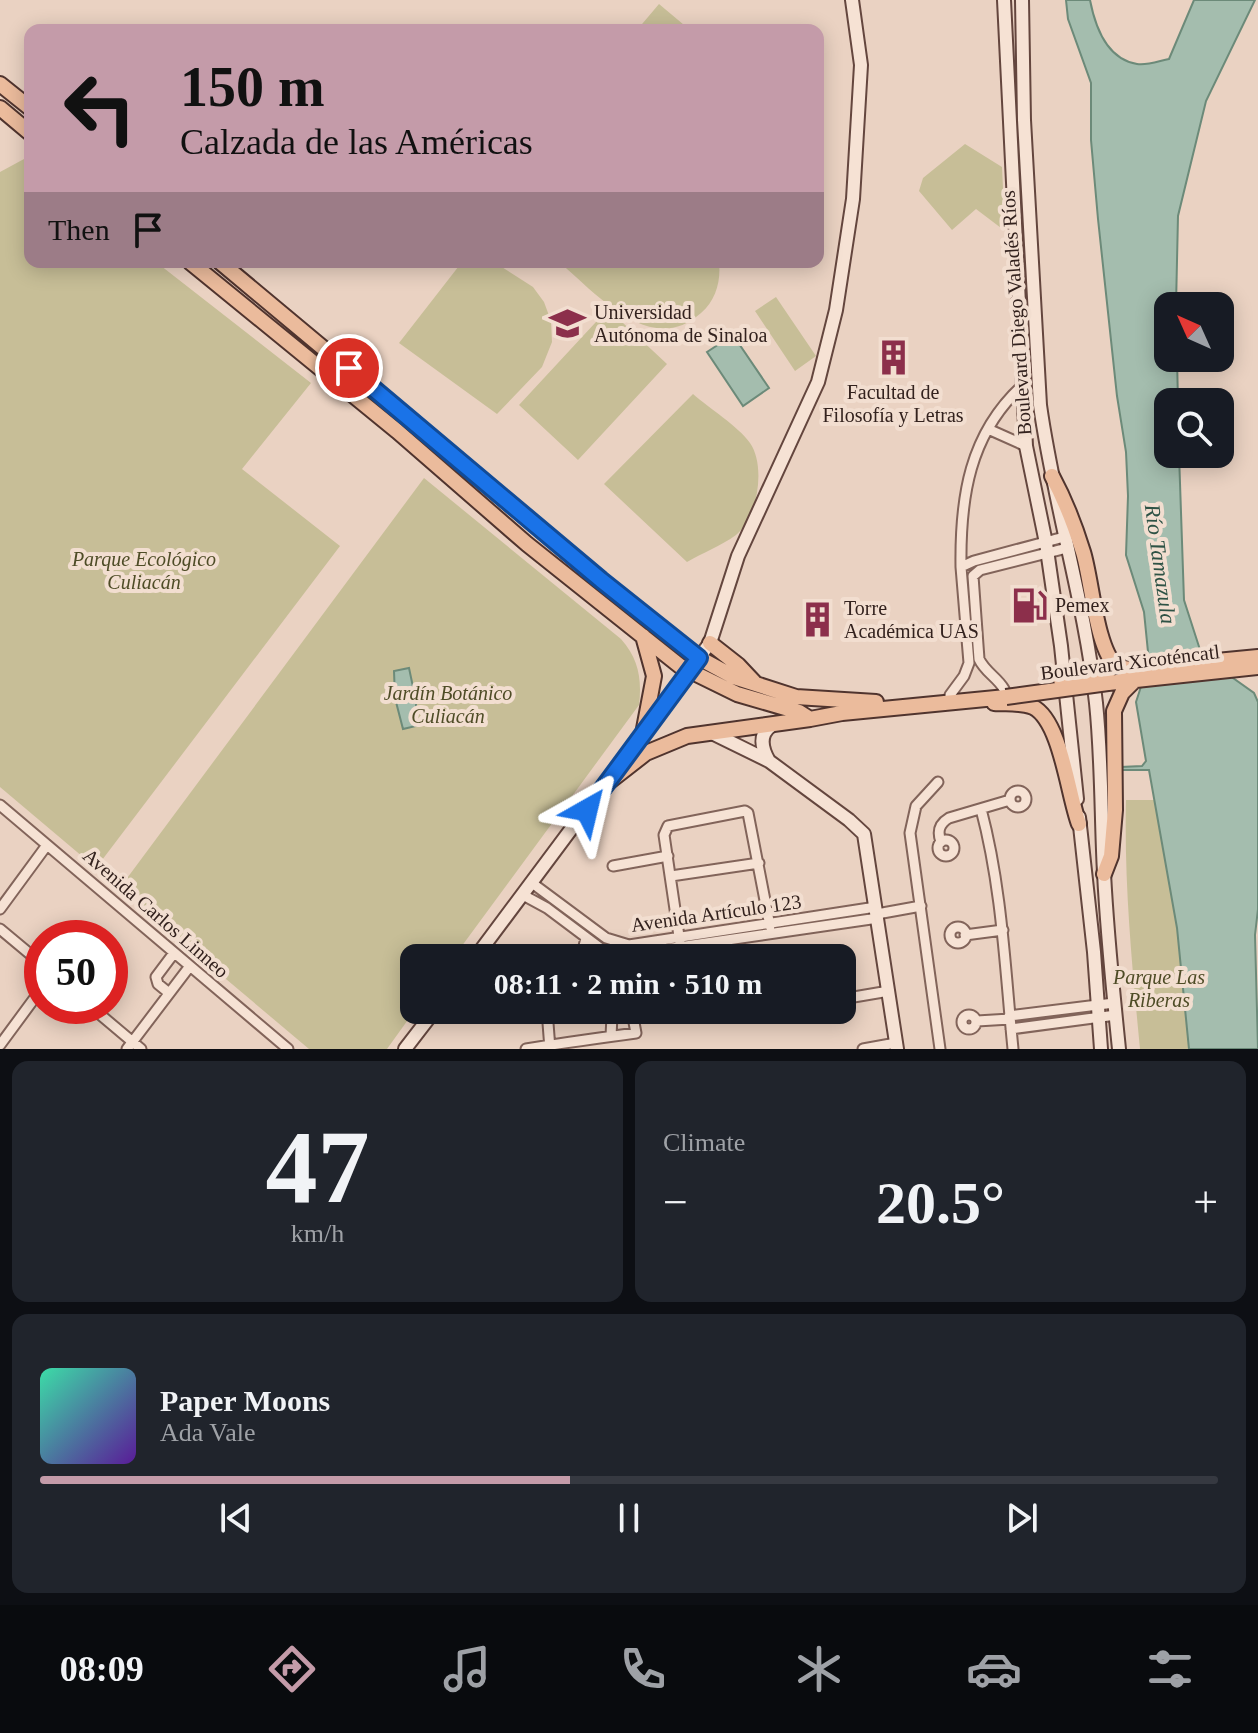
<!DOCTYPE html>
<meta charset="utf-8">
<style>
body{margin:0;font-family:Georgia,serif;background:#20242c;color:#f1f3f6;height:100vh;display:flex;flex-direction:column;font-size:30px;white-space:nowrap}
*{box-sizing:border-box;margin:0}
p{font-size:26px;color:#9ea1a6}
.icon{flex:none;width:44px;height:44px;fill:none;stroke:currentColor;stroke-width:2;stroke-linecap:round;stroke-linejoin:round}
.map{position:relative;height:1049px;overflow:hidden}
.side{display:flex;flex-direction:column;gap:12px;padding:12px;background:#0d0f14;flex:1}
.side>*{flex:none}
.banner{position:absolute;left:24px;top:24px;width:800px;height:244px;border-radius:16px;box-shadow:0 4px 20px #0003;background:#c49ba9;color:#111;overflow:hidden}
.needle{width:52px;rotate:315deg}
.fabs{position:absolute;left:1154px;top:292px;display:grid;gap:16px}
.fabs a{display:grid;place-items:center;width:80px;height:80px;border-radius:16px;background:#171b24;box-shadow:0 4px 20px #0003;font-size:40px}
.speed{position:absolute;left:24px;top:920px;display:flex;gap:16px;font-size:40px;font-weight:700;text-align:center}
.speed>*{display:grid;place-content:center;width:104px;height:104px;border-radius:50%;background:#171b24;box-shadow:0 4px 20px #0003;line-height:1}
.speed .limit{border:12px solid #d22;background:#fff;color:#111}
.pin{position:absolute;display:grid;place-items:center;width:68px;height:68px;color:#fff;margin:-34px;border:4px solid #fff;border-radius:50%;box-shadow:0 2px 8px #0007}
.me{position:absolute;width:88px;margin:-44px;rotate:37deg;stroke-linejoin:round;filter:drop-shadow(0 0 6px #0008)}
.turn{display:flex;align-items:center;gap:28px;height:168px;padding:0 24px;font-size:36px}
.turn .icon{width:104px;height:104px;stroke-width:2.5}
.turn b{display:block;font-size:56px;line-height:68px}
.then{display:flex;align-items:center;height:76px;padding:0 24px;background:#0003;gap:16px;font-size:30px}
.big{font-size:60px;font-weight:700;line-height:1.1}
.side .tile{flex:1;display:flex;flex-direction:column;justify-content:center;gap:12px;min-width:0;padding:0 28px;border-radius:16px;background:#20242c}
.side .dial{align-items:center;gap:0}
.dial b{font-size:104px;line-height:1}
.song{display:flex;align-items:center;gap:24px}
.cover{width:96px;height:96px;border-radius:12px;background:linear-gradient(135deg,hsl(160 70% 55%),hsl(270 70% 35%))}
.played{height:8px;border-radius:4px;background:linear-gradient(90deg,#c49ba9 45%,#363941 45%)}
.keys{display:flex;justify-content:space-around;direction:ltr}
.heat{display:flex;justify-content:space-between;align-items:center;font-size:44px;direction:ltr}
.side .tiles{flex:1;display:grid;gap:12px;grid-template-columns:1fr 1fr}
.tile:last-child{grid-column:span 2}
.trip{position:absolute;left:400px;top:944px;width:456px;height:80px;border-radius:16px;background:#171b24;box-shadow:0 4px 20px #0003;font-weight:700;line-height:80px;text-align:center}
.menu{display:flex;height:128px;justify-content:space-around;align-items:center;background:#090b0e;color:#9ea1a6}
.menu .icon{width:56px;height:56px}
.menu .on{color:#c49ba9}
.menu b{font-size:36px;color:#f1f3f6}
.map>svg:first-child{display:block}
.green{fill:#c7be97}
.water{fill:#a4bdae;stroke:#6c8a79;stroke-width:2}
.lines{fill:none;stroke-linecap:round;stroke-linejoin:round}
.street-casing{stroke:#82645a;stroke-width:13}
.secondary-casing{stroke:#64463e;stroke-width:16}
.primary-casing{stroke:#50342e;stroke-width:18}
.street{stroke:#f6e2d4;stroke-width:9}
.secondary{stroke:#f6e2d4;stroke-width:12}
.primary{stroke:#ebbb9c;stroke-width:14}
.primary-bridge-casing{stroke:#50342e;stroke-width:18;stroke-linecap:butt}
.primary-bridge{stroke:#ebbb9c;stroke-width:14}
.route-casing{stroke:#114b97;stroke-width:20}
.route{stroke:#1a73e8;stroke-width:14}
.labels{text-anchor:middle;stroke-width:8;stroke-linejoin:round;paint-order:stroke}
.poi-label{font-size:20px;fill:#33221e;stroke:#f2ded0;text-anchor:start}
.street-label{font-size:20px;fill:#33221e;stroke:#f2ded0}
.park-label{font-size:20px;font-style:italic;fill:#4e4c26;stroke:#f2ded0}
.water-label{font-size:22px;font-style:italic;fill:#2e5245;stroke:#f2ded0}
</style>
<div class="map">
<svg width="1258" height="1049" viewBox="0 0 1258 1049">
<rect width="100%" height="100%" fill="#ead2c2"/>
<path class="green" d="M 659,4 L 690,30 L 637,30 Z
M 965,144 L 1002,167 L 1005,231 L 976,209 L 952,230 L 919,191 L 923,178 Z
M 24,159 L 30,164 L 30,262 L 156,262 L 311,383 L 242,469 L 340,546 L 96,868 L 0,787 L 0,172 Z
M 462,262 L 494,262 L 533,287 L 544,302 L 551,321 L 552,342 L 542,367 L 497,414 L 399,343 Z
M 559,262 L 719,262 C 721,281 716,300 701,313 C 651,358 597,294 559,262 Z
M 776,297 L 816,356 L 795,371 L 755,311 Z
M 608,309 L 667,364 L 578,460 L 519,405 Z
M 693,394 C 709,408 738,426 750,443 C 766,466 758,517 736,535 C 721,546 702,553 687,562 L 604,484 Z
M 424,478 L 621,639 C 639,659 642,680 639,705 L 453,958 L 414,958 L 415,1010 L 387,1049 L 309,1049 L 119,889 Z
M 1126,800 L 1154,800 L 1177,928 L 1189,1049 L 1140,1049 C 1132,966 1124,883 1126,800 Z"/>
<path class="water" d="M 1066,0 L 1090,0 C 1095,26 1107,59 1137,64 C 1146,66 1159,61 1169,59 L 1194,0 L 1255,0 L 1206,101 L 1178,216 L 1176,306 L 1168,306 L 1168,358 L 1177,358 L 1178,402 L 1168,402 L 1168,454 L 1179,454 L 1184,600 L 1202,656 L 1254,693 L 1258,702 L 1258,909 L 1255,935 L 1258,1049 L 1189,1049 L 1177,928 L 1149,770 L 1120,770 L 1121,767 L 1142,766 L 1146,761 L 1136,702 L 1149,662 L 1144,612 L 1126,555 L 1128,496 L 1126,452 L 1117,396 L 1098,219 L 1091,140 L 1091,83 L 1068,19 Z
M 733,335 L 769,388 L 743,406 L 707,352 Z
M 409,668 L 416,701 L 416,726 L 403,729 L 395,698 L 394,671 Z"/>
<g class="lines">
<defs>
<path id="street" d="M 988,429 L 1026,446
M 961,567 C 960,498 969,434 1023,385
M 1004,689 C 997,677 985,672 979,659 L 973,576 L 980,570 L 1067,548
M 950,695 L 964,676 L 969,663 L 961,567 L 974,561 L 1064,537
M 938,782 L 916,806 L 910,833 L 940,1049
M1010 799a8 8 0 1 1 16 0a8 8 0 1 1-16 0Z
M 0,805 L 288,1049
M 981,809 C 1002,888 1005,968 1013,1049
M938 848a8 8 0 1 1 16 0a8 8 0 1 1-16 0Z
M 941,842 C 937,831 939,824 949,818 L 1010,800
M 613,866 L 668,856
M 671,876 L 759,863
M 532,883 L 606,938 L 629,945 L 876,907
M 523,895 L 547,908 L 603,950 L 624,955 L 878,918
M 0,909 L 47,845
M 877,914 L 921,906
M950 935a8 8 0 1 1 16 0a8 8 0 1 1-16 0Z
M 0,929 L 42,964
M 965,935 L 1003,930
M 680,943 L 664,835 L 668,826 L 745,811 L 748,813 L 770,926
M 581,958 L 586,938
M 169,993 L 158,984 L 156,977 L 174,953
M 842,999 L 889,991
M 90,1006 L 141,1049
M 547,1010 L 550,1049
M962 1022a7 7 0 1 1 14 0a7 7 0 1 1-14 0Z
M 1009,1016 L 1114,1003
M 977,1021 L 1010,1019
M 1011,1029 L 1116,1015
M 0,1045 L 42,988
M 127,1049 L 190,966
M 526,1049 C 562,1043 599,1038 636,1033 L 632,1012 L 629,1011 L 612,1016 L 611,1036
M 863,1049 L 896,1043"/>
<path id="secondary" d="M 1004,0 L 1026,446 L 1046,543 L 1061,646 L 1077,799
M 1022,0 L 1024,120 L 1040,405 C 1054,505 1085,603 1096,703 C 1102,760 1101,817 1104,873 C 1107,932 1113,991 1119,1049
M 710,732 L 769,761 L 849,820 L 864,834 L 897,1049
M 769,761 C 762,749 758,735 771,726
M 1079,817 L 1094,952 L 1101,1049
M 475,958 L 710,643 L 738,556 L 818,382 L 836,310 L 853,199 L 861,65 L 852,0
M 405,1049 L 435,1010"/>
<path id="primary" d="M 0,84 L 30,108
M 0,108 L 30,133
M 190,262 L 397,431 L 527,544 L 680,666 L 737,694 L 799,712 L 810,719 L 842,713 L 1006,697
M 220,262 L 601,580 L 699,658 L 734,677 L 796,697 L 876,702
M 1052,476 C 1065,500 1075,526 1083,552 C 1092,581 1096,649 1117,667 L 1130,669
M 643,636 L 654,676 L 643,734
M 710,643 L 738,665 L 754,682
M 1123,670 L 1258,657
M 1108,683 L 1258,667
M 994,703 C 1007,704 1021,702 1033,707 C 1061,721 1068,795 1079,824
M 605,785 L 646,753 L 687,736 L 810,719
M 1104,874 L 1111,856 L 1115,810 L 1114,711 L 1122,693 L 1135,680"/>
</defs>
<use href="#street" class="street-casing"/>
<use href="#secondary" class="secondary-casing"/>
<use href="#primary" class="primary-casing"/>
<use href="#street" class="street"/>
<use href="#secondary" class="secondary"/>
<use href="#primary" class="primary"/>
<defs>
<path id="primary-bridge" d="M 1061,680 L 1108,672
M 1006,697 L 1108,683"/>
</defs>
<use href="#primary-bridge" class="primary-bridge-casing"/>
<use href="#primary-bridge" class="primary-bridge"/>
</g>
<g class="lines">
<defs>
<path id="route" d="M 349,368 L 601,580 L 699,658 L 587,810"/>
</defs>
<use href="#route" class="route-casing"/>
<use href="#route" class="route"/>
</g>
<defs>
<symbol id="university-bare" viewBox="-9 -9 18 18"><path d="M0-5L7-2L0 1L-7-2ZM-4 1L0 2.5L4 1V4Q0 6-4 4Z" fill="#8c2f4b" stroke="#f2ded0" stroke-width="2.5" paint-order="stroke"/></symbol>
<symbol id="building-bare" viewBox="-9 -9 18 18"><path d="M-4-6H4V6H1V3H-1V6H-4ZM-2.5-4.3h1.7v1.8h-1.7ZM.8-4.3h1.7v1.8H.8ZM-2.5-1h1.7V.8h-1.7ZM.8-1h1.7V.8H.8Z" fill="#8c2f4b" stroke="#f2ded0" stroke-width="2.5" paint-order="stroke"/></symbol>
<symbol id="fuel-bare" viewBox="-9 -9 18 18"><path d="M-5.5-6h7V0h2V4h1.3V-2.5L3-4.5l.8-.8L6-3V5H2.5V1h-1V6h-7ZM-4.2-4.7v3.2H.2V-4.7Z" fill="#8c2f4b" stroke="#f2ded0" stroke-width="2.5" paint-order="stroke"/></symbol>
</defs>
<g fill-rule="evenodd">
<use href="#university-bare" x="542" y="298" width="51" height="51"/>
<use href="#building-bare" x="868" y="332" width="51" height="51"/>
<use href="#fuel-bare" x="1004" y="580" width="51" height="51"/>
<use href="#building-bare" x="792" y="594" width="51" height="51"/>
</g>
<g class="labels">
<g class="poi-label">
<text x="594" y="319">Universidad<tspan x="594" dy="23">Autónoma de Sinaloa</tspan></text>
<text x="893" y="399" text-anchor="middle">Facultad de<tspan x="893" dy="23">Filosofía y Letras</tspan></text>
<text x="1055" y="612">Pemex</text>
<text x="844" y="615">Torre<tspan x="844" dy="23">Académica UAS</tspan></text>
</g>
<g class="street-label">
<text transform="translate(1016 313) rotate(-94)" y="7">Boulevard Diego Valadés Ríos</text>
<text transform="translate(1130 662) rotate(-7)" y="7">Boulevard Xicoténcatl</text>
<text transform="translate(156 913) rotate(41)" y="7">Avenida Carlos Linneo</text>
<text transform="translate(716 913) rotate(-8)" y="7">Avenida Artículo 123</text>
</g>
<g class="park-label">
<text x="144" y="566">Parque Ecológico<tspan x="144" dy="23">Culiacán</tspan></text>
<text x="448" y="700">Jardín Botánico<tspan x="448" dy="23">Culiacán</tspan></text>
<text x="1159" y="984">Parque Las<tspan x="1159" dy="23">Riberas</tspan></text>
</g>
<g class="water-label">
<text transform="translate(1161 564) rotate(82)" y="8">Río Tamazula</text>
</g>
</g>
</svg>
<div class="fabs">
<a><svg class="needle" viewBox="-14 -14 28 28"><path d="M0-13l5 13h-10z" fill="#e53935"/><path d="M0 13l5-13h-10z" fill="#9ea1a6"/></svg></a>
<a><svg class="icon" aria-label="search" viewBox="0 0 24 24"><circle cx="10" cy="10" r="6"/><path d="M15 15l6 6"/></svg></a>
</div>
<div class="speed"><div class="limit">50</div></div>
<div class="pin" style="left:349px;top:368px;background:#d93025"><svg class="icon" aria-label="arrive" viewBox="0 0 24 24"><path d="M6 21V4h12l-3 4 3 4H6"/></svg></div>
<svg class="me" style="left:587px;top:810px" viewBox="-20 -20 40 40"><path d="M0-17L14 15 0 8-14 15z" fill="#1a73e8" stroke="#fff" stroke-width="4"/></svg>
<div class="trip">08:11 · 2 min · 510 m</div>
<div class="banner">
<div class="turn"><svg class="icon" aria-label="left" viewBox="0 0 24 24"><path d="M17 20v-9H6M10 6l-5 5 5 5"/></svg><div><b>150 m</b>Calzada de las Américas</div></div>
<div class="then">Then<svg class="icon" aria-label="arrive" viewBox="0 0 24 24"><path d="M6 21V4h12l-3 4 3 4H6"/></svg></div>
</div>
</div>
<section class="side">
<div class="tiles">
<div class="tile dial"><b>47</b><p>km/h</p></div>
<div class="tile"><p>Climate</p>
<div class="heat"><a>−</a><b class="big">20.5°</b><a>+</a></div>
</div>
<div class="tile">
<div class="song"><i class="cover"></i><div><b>Paper Moons</b><p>Ada Vale</p></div></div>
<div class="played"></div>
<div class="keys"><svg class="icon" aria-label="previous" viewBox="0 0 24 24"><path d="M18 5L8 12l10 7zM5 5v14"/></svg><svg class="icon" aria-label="pause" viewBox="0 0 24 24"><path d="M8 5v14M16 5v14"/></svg><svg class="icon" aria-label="next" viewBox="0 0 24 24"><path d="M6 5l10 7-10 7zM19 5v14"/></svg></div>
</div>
</div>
</section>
<nav class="menu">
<b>08:09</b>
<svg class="icon on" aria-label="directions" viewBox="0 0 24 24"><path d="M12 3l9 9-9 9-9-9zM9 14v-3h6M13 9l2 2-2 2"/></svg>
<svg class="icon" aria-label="music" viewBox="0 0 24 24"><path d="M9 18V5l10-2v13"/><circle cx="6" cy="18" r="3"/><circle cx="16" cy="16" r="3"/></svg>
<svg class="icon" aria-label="phone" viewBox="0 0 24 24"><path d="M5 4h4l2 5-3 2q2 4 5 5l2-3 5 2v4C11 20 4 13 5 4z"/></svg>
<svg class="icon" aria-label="climate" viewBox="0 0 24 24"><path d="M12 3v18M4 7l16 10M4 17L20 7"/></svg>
<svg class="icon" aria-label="car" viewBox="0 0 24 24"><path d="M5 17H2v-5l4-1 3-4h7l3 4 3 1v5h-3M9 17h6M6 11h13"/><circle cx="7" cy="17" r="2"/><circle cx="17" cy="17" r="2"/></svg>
<svg class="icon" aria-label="filters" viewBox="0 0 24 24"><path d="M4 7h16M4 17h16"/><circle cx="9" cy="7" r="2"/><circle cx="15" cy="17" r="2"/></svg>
</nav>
